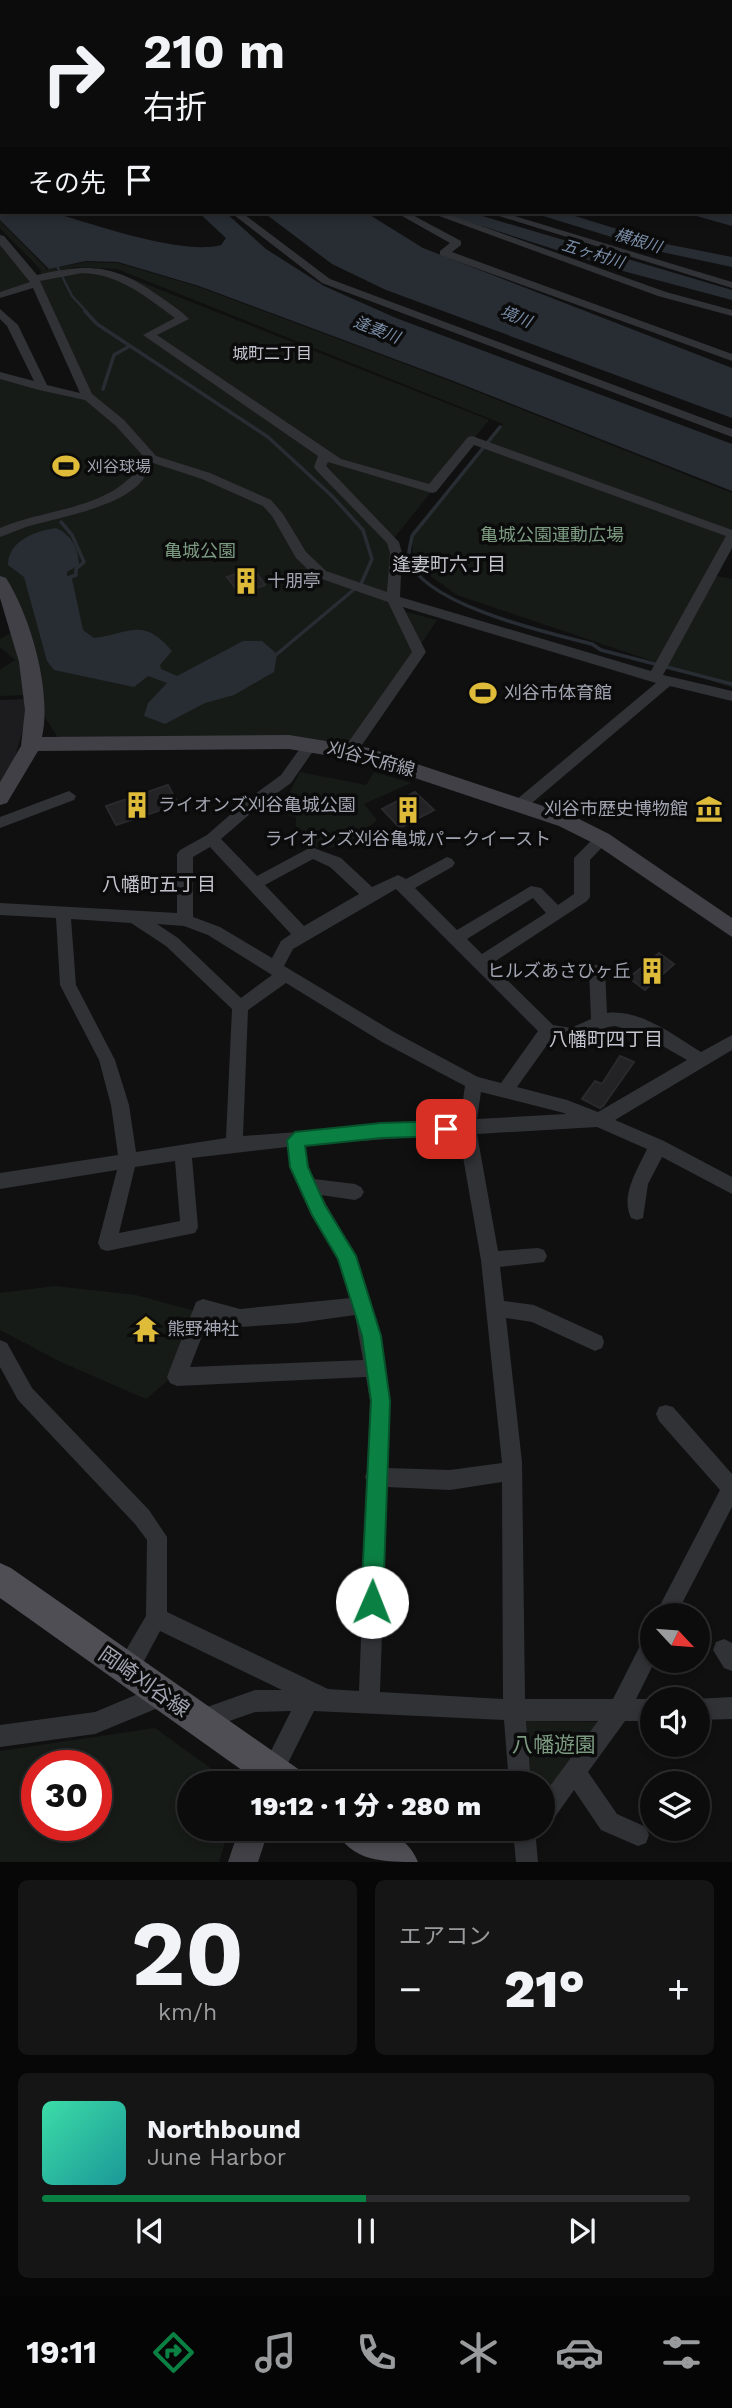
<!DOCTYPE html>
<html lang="ja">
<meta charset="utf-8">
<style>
body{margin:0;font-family:"Work Sans","Noto Sans JP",sans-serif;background:#151516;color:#f1f3f6;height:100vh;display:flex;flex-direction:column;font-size:26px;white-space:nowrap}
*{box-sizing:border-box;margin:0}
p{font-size:23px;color:#9a9b9d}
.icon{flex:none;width:38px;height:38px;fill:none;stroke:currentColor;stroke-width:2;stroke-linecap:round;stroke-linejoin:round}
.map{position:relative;height:1862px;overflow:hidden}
.details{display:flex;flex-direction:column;gap:18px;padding:18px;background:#070707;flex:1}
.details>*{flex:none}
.top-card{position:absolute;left:0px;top:0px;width:733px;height:214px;box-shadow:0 4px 10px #0003,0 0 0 2px #2c2c2e;background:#0c0c0d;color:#f1f3f6;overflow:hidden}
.needle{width:46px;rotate:116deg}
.fabs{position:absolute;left:640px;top:1603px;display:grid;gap:14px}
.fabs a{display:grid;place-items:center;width:70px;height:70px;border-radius:50%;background:#0c0c0d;box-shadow:0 4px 10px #0003,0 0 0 2px #2c2c2e;font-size:35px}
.speed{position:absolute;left:21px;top:1750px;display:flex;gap:14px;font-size:35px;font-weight:700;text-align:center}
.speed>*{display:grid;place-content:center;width:91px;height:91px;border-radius:50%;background:#0c0c0d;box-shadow:0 4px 10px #0003,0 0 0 2px #2c2c2e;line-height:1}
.speed .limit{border:10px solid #d22;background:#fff;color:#111}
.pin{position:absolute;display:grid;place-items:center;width:60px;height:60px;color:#fff;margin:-30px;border-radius:14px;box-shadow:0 4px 10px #0006}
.me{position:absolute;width:77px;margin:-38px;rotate:1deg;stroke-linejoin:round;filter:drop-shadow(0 0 5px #0008)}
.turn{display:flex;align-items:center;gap:24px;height:147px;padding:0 28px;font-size:32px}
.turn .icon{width:91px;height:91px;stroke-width:2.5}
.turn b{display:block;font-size:49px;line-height:60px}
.then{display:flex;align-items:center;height:66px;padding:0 28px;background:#0003;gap:14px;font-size:26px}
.big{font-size:52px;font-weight:800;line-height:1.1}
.details .tile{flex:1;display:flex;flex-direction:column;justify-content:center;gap:10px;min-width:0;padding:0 24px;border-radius:10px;background:#151516}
.details .dial{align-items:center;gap:0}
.dial b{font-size:91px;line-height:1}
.song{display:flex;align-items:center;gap:21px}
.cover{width:84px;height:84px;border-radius:10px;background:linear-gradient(135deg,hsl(160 70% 55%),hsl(180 70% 35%))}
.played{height:7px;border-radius:4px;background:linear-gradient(90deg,#0b8043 50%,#2c2c2e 50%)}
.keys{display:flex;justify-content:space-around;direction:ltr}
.heat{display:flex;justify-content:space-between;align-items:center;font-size:38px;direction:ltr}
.details .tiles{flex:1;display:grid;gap:18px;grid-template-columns:1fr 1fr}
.tile:last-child{grid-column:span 2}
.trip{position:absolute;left:177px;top:1771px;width:378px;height:70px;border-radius:35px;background:#0c0c0d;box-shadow:0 4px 10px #0003,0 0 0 2px #2c2c2e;font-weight:800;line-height:70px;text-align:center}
.tab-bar{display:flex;height:112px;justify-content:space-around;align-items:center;background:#050505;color:#9a9b9d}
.tab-bar .icon{width:49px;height:49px}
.tab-bar .active{color:#0b8043}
.tab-bar b{font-size:32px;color:#f1f3f6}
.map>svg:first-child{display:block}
.built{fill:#1c1c1e}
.green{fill:#171b18;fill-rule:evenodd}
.water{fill:#282d33}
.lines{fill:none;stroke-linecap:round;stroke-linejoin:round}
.stream-far1{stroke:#282d33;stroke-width:2.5}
.stream{stroke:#282d33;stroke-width:3.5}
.river{fill:#282d33;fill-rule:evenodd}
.building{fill:#232325;stroke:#2a2a2d;stroke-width:2}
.street{fill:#313236;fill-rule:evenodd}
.secondary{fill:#404046;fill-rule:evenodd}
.primary{fill:#4e4e54;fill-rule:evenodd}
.highway{fill:#5e5f66;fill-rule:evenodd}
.route{fill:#0b8043;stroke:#07532c;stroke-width:2}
.labels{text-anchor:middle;stroke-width:7;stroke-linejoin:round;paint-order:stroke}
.far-water-label{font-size:16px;font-style:italic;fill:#7c8fa9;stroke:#0b0b0c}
.far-neighbourhood-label{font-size:16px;fill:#c3c4cd;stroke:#0b0b0c}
.far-poi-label{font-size:16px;fill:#a2a5b1;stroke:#0b0b0c;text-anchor:start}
.park-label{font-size:18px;fill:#7b9a80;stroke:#0b0b0c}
.poi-label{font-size:18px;fill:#a2a5b1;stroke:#0b0b0c;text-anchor:start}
.street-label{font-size:18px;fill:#a2a5b1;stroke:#0b0b0c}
.neighbourhood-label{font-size:19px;fill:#c3c4cd;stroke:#0b0b0c}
.near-street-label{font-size:21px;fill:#a2a5b1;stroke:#0b0b0c}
.near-park-label{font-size:21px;fill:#7b9a80;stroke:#0b0b0c}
</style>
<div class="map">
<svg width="732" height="1862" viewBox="0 0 732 1862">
<rect width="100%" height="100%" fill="#101011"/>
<path class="built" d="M 26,699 L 25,722 L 15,757 L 0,781 L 0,700 Z"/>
<path class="green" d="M 0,221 L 47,269 L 44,270 L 86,262 L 118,263 L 199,287 L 450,381 L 732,493 L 732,540 L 712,575 L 732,579 L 732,688 L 457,595 L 414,564 L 411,533 L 503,424 L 117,269 L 74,267 L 41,276 L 41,270 L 0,228 Z
M 0,244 L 31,282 L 0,292 Z
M 94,269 L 118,273 L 489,420 L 394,538 L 399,610 L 437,620 L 350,751 L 311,744 L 62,744 L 35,702 L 0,582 L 0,376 L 86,396 L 34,279 Z
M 12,632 L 26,695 L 0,696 L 0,670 L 15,660 L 0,647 L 0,639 Z
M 300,772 L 366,785 L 374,772 L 411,783 L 364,804 L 377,820 C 351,843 326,861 296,835 L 296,817 L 284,814 L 285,801 Z
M 54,1286 L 136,1295 L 198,1312 L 172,1377 L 146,1399 L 61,1362 L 0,1330 L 0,1293 Z
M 526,1721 L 598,1722 L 543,1800 L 542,1783 L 531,1783 Z
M 155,1728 L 231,1783 L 189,1783 L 189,1829 L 229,1829 L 219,1862 L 0,1862 L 0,1751 ZM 37,1766 L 96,1766 L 96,1825 L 37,1825 Z"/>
<path class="water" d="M 0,186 L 2,212 C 16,212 37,208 51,212 C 90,223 182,256 221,245 L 226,238 L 198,212 L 225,212 L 266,249 L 324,286 L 396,318 L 732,444 L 732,491 L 451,380 L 199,286 L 118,262 L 86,261 L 49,269 L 0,220 Z
M 263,212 L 365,212 L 423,248 L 732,368 L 732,418 L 386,290 L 332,264 Z
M 56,528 C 73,535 79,552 79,565 L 67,572 L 67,576 L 72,579 L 83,630 L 94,638 C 130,634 142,616 172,651 L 160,665 L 161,669 L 177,676 L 243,641 L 262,641 L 277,654 L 274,672 L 234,695 L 205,703 L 165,724 L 144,716 L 148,703 L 167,683 L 148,676 L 134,687 L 54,670 L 47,661 L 24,577 L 8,565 C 8,541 35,531 56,528 Z"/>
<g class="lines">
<path class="stream-far1" d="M 55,262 L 72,296 L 87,312"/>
<path class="stream" d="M 85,311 L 97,324 L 268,437 L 332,496 L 363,530 L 372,559 L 361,584
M 103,389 L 114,355 L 128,347
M 500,427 L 412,536 C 411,542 408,552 409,558 C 419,604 552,634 592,644 L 601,650 L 732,684
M 61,522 L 72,535 L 84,562 L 76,569 L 76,575 L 68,578
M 277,654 L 357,587"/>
<path class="river" d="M 0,0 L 18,0 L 20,2 L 2,2 L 2,4 Z
M 445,212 L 469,212 L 732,290 L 732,300 L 623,271 L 447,215 Z
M 538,212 L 562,212 L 666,244 L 732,257 L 732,267 L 657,251 L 540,215 Z
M 691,212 L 716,212 L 732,216 L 732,226 L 693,215 Z"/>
</g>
<path class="building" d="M 253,568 L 265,585 L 240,594 L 227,577 Z
M 168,785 L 176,800 L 165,804 L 167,808 L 116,825 L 106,806 Z
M 415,792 L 434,810 L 400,828 L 382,809 Z
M 659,953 L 674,964 L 645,990 L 629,978 Z
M 620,1056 L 634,1062 L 603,1106 L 600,1108 L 582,1099 L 595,1081 L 602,1084 Z"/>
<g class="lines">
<path class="street" d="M 133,0 L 144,0 L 145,2 L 134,2 Z
M 313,0 L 326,0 L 327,2 L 314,2 Z
M 599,0 L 608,0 L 598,2 Z
M 0,28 L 2,28 L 2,34 L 0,34 Z
M 0,84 L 2,85 L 2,91 L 0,90 Z
M 0,126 L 2,127 L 2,133 L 0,132 Z
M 230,212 L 241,212 L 330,279 L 732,429 L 732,437 L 322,283 Z
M 395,212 L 407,212 L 461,241 L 461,245 L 452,252 L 732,354 L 732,361 L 440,255 L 440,251 L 450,243 Z
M 428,212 L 442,212 L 666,292 L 732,310 L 732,316 L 658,296 Z
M 486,212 L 501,212 L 732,282 L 732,288 Z
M 0,235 L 4,236 L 37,275 C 88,263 115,264 159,296 C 169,303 180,310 189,319 L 157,335 L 341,459 L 429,484 L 468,437 L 472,436 L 732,530 L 732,548 L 663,675 L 732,691 L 732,701 L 670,686 L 526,808 L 521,809 L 514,804 L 516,800 L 656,683 L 403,607 L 426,652 L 355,755 L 350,756 L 343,751 L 345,747 L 412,652 L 388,602 L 316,577 L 296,558 L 272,516 L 263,506 L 202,479 L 153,463 L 149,466 C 142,505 58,517 26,527 C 17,530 9,534 0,537 L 0,528 C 35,513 75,511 109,493 C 118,489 127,480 135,474 L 137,464 L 145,458 L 116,426 L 85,400 L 39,390 L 0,379 L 0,372 L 34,381 L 7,326 L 0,319 L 0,309 L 18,325 L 47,385 L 80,393 L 33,288 L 0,298 L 0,292 L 30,282 L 0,245 ZM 82,273 C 120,274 146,297 175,318 L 143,335 L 318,456 L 314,467 L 316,470 L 387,543 L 390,553 L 387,592 L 326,571 L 306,552 L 283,514 L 271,500 L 210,473 L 156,456 L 124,420 L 92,394 L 40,281 ZM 474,445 L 726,536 L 651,671 L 400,597 L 402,553 L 399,542 L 326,466 L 328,462 L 432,493 L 436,492 Z
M 311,739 L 318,744 L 291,783 L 258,807 L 221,839 L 257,876 L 311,847 L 341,858 L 372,887 L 398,875 L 406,879 L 447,857 L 452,859 L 455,863 L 452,867 L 415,888 L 457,930 L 531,886 L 541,888 L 558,905 L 574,894 L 574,858 L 597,835 L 607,835 L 610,839 L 590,860 L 590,897 L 587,901 L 491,964 L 553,1025 L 571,1028 L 591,1019 L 589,969 L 591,965 L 603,965 L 605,969 L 607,1013 C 641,1009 673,1035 701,1052 L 732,1035 L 732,1050 L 615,1120 L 664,1141 L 732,1177 L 732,1194 L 662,1157 L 648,1184 L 643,1218 L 637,1220 L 631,1218 C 620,1195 638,1169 647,1149 L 597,1127 L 477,1134 L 498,1251 L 538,1248 L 544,1250 L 547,1256 L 544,1262 L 500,1267 L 504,1301 L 534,1305 L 602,1336 L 604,1342 L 602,1348 L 595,1351 L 532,1322 L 506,1318 L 522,1462 L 525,1699 L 613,1699 L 646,1634 L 653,1631 L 655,1661 L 636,1699 L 653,1699 L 653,1721 L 625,1721 L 588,1772 L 617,1814 L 646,1827 L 649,1835 L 646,1843 L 638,1846 L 601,1830 L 574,1790 L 550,1824 L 542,1827 L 542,1797 L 598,1721 L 526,1721 L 531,1783 L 509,1783 L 504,1720 L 314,1711 L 280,1779 L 272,1782 L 264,1779 L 261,1771 L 291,1711 L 255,1712 L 201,1731 L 193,1728 L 190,1720 L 193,1712 L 255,1690 L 282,1690 L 160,1631 L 135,1678 L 127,1681 L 119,1678 L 116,1670 L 119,1662 L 146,1616 L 147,1540 L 135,1524 L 18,1400 L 0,1367 L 0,1340 L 7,1343 L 32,1388 L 149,1510 L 167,1537 L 167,1612 L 328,1689 L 359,1691 L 367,1482 L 365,1477 L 367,1471 L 370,1401 L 366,1377 L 177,1386 L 170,1383 L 167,1377 L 196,1302 L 203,1299 L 240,1309 L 351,1298 C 347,1284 343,1269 337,1257 C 318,1221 293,1187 287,1147 L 192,1158 L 198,1227 L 195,1233 L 107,1251 L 101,1249 L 98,1243 L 117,1170 L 0,1189 L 0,1173 L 118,1155 L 111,1105 L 99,1060 L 60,985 L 56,918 L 0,915 L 0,903 L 177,913 L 177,854 L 180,850 L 207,835 L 248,799 L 281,775 L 306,740 ZM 210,847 L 291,934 L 281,941 L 272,958 L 220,927 L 193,917 L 193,857 ZM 313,859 L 330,867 L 359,894 L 304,926 L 265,885 ZM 396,889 L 538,1031 L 501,1083 L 478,1077 L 394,1032 L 284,966 L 293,949 ZM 533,898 L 546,913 L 482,954 L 467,939 ZM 71,919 L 131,923 L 166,946 L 232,1009 L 226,1138 L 136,1152 L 129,1105 L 115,1060 L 76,985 ZM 157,924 L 184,926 L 208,935 L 272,975 L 241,998 L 178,938 ZM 286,983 L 382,1042 L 465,1086 L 460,1120 L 243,1136 L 248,1010 ZM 615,1026 L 640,1033 L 687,1060 L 598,1112 L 567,1100 L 517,1087 L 552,1038 C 581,1046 589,1029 615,1026 ZM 481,1092 L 564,1113 L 566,1114 L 477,1119 ZM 459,1134 L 481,1260 L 502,1463 L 450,1470 L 387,1468 L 390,1401 L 372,1305 L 352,1250 L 321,1195 L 355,1200 L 361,1197 L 364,1192 L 361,1187 L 355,1184 L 314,1179 L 308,1166 L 304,1145 ZM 175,1161 L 180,1221 L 119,1233 L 135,1167 ZM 355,1315 L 363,1360 L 190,1367 L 209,1318 L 240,1327 L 298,1323 ZM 502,1482 L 503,1699 L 380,1692 L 387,1487 L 450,1490 Z
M 69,791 L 76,796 L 74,800 L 0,828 L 0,817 Z
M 666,1405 L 673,1407 L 732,1474 L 732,1507 L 676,1615 L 655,1615 L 720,1490 L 659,1421 L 656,1414 L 659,1407 Z
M 724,1639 L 732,1643 L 732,1671 L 724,1668 L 713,1650 L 716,1642 Z
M 162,1684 L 170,1687 L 173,1695 L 170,1703 L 95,1734 L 0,1747 L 0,1725 L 95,1712 Z
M 732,1697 L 732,1719 L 698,1720 L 698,1699 L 695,1699 Z
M 513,1829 L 535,1829 L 538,1862 L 516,1862 Z"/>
<path class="secondary" d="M 0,576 L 6,578 C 31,617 52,692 42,737 L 289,735 L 369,748 L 573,816 L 609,834 L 732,918 L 732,937 L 595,844 L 559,826 L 367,762 L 289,749 L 38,751 L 7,803 L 0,805 L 0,782 L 21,746 L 25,710 L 19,662 L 0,598 Z
M 239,1829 L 269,1829 L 258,1862 L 228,1862 Z"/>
<path class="primary" d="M 0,1563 L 11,1568 L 301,1771 L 306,1783 L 260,1783 L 0,1598 Z
M 335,1829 C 368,1828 403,1826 418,1862 C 384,1862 351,1862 335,1829 Z"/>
<path class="highway" d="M 471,0 L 491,0 L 493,2 L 473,2 Z"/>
</g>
<path class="route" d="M 446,1121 L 454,1129 L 446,1136 L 381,1138 L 305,1146 L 308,1167 L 325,1205 L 356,1256 L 381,1336 L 390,1401 L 383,1602 L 380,1610 L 372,1613 L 365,1610 L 361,1602 L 371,1401 L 362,1336 L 338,1259 L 312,1215 L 290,1167 L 287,1140 L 295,1132 L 381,1123 Z"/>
<defs>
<symbol id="stadium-bare" viewBox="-9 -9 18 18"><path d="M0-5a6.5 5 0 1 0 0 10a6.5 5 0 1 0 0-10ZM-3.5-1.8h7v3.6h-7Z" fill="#dfbb3a" stroke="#0b0b0c" stroke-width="2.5" paint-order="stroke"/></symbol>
<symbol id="building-bare" viewBox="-9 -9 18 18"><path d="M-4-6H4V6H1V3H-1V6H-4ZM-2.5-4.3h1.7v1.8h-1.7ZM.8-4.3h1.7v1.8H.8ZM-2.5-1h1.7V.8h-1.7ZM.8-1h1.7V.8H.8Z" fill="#dfbb3a" stroke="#0b0b0c" stroke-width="2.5" paint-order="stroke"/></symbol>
<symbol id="museum-bare" viewBox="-9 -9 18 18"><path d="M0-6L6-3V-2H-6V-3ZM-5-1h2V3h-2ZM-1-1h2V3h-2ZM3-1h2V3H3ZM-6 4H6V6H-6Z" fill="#dfbb3a" stroke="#0b0b0c" stroke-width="2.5" paint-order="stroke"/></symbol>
<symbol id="temple-bare" viewBox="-9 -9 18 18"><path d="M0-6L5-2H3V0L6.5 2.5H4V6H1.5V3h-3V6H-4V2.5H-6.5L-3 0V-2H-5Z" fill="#dfbb3a" stroke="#0b0b0c" stroke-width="2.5" paint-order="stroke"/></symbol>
</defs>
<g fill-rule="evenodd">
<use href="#stadium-bare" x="47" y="447" width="38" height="38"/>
<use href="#building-bare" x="227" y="562" width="38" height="38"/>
<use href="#stadium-bare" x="464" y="674" width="38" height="38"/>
<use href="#building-bare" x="118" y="786" width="38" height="38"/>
<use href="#museum-bare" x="690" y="790" width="38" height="38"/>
<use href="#building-bare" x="389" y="791" width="38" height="38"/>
<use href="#building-bare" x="633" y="952" width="38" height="38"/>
<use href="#temple-bare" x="127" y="1310" width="38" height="38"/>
</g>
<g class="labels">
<g class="far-water-label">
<text transform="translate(638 240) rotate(17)" y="6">横根川</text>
<text transform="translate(593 253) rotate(17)" y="6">五ヶ村川</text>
<text transform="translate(516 316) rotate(22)" y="6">境川</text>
<text transform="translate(377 329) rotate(21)" y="6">逢妻川</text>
</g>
<g class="far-neighbourhood-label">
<text x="272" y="359">城町二丁目</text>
</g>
<g class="far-poi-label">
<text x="87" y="472">刈谷球場</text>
</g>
<g class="park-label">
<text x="552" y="541">亀城公園運動広場</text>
<text x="200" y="557">亀城公園</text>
</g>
<g class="poi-label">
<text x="267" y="587">十朋亭</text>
<text x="504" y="699">刈谷市体育館</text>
<text x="158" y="811">ライオンズ刈谷亀城公園</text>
<text x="688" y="815" text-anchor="end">刈谷市歴史博物館</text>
<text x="408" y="845" text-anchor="middle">ライオンズ刈谷亀城パークイースト</text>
<text x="631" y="977" text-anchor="end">ヒルズあさひヶ丘</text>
<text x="167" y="1335">熊野神社</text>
</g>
<g class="street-label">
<text transform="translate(371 759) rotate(15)" y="6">刈谷大府線</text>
</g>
<g class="neighbourhood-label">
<text x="449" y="571">逢妻町六丁目</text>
<text x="159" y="891">八幡町五丁目</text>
<text x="606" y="1046">八幡町四丁目</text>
</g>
<g class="near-street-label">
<text transform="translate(144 1682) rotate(35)" y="7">岡崎刈谷線</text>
</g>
<g class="near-park-label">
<text x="554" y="1752">八幡遊園</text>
</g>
</g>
</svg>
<div class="fabs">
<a><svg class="needle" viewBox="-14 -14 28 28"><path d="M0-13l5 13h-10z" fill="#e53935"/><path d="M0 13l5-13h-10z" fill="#9a9b9d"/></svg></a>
<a><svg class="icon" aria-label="sound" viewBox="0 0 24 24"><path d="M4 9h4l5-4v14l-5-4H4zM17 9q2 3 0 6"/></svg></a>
<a><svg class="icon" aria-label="layers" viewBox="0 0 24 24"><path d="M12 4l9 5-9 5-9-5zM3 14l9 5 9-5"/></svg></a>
</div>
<div class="speed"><div class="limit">30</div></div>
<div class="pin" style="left:446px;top:1129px;background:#d93025"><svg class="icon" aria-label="arrive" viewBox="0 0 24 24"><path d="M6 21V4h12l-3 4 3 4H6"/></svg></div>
<svg class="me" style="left:372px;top:1602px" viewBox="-20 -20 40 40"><circle r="19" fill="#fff"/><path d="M0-13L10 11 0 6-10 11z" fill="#0b8043"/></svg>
<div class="trip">19:12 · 1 分 · 280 m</div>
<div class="top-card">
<div class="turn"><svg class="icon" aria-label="right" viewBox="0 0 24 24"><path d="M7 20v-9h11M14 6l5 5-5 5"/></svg><div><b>210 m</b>右折</div></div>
<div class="then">その先<svg class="icon" aria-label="arrive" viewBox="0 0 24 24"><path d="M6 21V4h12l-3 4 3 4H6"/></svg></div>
</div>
</div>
<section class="details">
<div class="tiles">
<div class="tile dial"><b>20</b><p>km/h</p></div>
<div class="tile"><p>エアコン</p>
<div class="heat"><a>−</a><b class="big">21°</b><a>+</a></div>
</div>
<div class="tile">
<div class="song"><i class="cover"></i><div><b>Northbound</b><p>June Harbor</p></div></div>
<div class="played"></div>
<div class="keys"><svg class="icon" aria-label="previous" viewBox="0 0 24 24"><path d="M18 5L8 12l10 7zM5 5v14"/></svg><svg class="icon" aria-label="pause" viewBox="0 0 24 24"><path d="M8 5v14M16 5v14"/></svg><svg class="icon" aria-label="next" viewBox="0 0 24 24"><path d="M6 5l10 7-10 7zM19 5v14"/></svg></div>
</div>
</div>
</section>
<nav class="tab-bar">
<b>19:11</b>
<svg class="icon active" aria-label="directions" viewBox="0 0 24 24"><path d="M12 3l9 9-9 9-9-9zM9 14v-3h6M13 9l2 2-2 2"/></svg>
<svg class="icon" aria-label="music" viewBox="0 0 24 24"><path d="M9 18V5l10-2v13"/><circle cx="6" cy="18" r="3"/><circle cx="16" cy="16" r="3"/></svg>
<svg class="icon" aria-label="phone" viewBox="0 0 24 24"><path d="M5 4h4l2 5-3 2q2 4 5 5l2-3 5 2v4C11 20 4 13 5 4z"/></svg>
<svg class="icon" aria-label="climate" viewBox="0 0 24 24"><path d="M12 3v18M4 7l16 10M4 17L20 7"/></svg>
<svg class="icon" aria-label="car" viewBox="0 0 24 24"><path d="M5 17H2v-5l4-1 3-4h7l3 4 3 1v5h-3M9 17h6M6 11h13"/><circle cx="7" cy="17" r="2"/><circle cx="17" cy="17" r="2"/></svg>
<svg class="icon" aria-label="filters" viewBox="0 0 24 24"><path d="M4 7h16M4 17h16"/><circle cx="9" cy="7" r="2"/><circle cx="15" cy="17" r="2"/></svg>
</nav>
